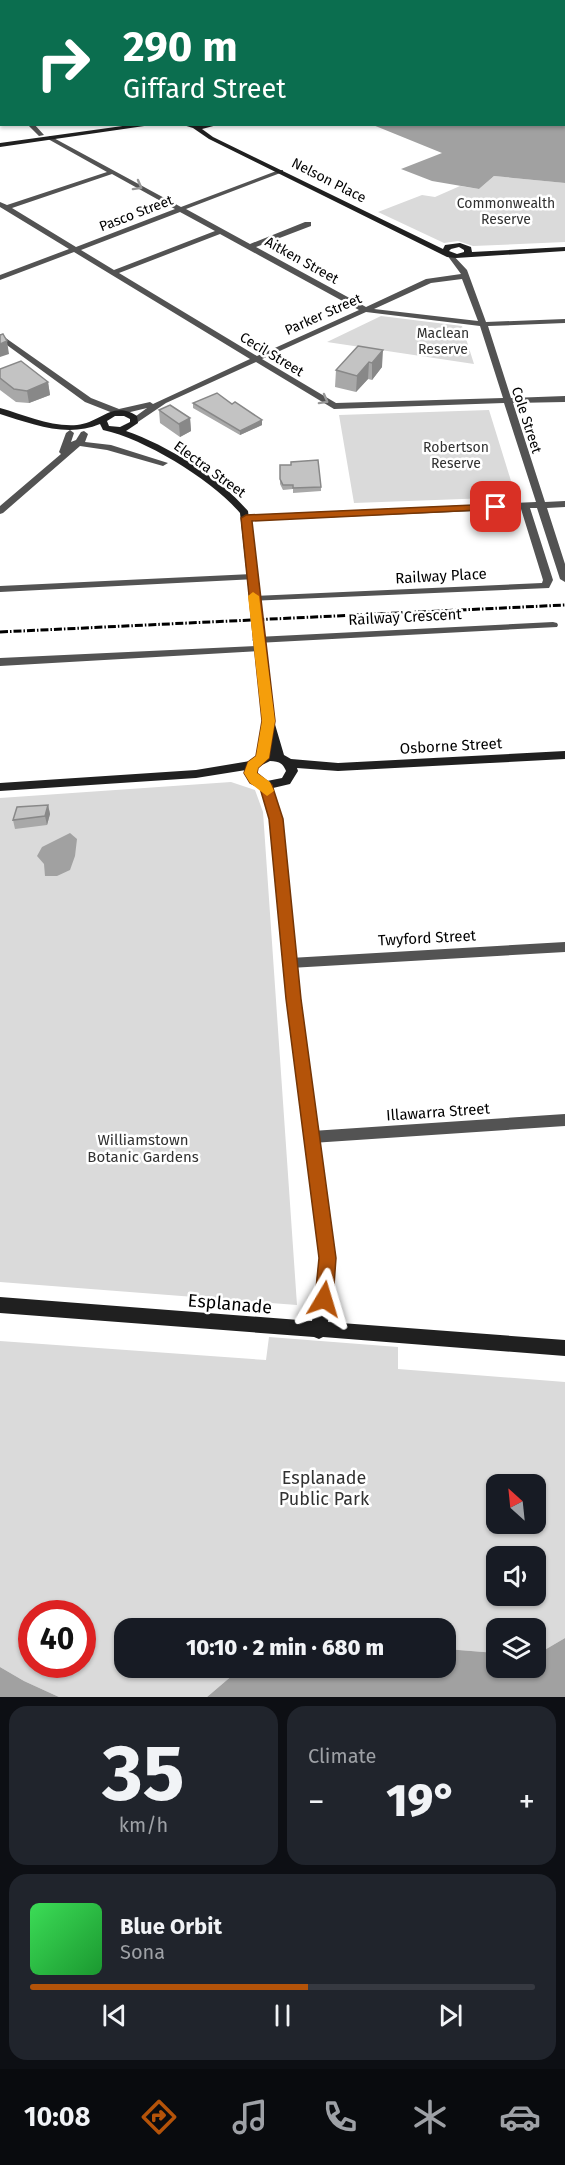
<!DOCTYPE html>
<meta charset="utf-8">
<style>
body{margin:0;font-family:"Fira Sans",sans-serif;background:#20242c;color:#f1f3f6;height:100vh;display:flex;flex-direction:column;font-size:22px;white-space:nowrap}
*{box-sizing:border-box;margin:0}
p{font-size:20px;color:#9ea1a6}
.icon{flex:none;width:33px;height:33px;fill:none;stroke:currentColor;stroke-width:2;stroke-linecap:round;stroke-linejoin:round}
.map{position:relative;height:1697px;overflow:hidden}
.sheet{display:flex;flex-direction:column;gap:9px;padding:9px;background:#0d0f14;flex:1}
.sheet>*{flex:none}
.hud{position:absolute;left:0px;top:0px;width:566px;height:126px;box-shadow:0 2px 4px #0004;background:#0b6e4f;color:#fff;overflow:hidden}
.needle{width:39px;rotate:333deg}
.controls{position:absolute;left:486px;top:1474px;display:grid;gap:12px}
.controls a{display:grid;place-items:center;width:60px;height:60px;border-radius:12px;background:#171b24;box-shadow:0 2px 4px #0004;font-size:30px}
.speed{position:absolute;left:18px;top:1600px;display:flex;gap:12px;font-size:30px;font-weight:700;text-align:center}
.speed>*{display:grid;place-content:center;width:78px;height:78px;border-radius:50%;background:#171b24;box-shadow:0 2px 4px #0004;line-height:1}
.speed .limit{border:9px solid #d22;background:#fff;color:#111}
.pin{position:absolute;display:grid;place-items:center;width:51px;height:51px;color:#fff;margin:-26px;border-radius:12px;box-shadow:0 3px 9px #0006}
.me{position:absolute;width:66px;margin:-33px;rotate:7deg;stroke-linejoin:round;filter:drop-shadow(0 0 4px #0008)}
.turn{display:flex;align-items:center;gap:21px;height:126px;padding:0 24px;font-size:27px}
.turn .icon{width:78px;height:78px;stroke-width:2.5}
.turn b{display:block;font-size:42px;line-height:51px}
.big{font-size:45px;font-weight:800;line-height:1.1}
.sheet .tile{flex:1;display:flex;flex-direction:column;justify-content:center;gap:9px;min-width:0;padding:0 21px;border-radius:18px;background:#20242c}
.sheet .dial{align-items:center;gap:0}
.dial b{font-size:78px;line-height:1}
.song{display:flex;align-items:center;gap:18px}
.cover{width:72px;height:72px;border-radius:9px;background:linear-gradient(135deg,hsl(130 70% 55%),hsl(130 70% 35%))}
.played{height:6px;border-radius:3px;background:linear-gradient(90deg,#b45309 55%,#363941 55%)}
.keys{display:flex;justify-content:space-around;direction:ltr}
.heat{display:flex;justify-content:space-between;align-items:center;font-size:33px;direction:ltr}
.sheet .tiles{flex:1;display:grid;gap:9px;grid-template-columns:1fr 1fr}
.tile:last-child{grid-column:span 2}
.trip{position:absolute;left:114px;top:1618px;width:342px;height:60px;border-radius:18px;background:#171b24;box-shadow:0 2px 4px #0004;font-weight:800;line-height:60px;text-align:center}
.dock{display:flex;height:96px;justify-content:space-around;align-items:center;background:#090b0e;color:#9ea1a6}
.dock .icon{width:42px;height:42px}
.dock .current{color:#b45309}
.dock b{font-size:27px;color:#f1f3f6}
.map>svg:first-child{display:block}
.green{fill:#dadada;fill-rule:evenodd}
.water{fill:#a1a1a1}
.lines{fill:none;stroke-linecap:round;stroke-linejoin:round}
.street{fill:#535353;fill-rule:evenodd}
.secondary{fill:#202020;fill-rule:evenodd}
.rail{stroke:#000;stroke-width:3;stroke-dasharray:8 2 1.5 2;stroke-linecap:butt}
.wall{fill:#a8a8a8}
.shaded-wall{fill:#888}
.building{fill:#c3c3c3;stroke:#888;stroke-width:1.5}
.oneway{stroke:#989898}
.route{fill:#b45309;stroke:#753606;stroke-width:1.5}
.slow{fill:#f59e0b}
.labels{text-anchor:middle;stroke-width:5;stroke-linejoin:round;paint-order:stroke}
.far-street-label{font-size:14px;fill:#000;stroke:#fff}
.far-park-label{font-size:14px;fill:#313131;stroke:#fff}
.street-label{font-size:15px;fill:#000;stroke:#fff}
.park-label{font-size:15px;fill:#313131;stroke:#fff}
.near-street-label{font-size:18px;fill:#000;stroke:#fff}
.near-park-label{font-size:18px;fill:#313131;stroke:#fff}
</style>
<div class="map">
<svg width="565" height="1697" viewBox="0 0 565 1697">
<rect width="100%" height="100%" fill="#fff"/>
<path class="green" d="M 494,176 L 565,183 L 565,242 L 473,246 L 458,241 L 444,243 L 378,212 L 422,195 L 435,197 L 460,186 L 479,189 Z
M 381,316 L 462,326 L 474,364 L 327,342 Z
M 489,410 L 516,497 L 354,503 L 339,415 Z
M 231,782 L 255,790 L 263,812 L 297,1305 L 0,1282 L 0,798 Z
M 269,1337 L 398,1347 L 398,1369 L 565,1382 L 565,1638 L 536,1655 L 536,1629 L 496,1629 L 496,1653 L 446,1649 L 446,1629 L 124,1629 L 124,1668 L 241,1668 L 207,1697 L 59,1697 L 24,1681 L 0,1667 L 0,1341 L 266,1360 ZM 496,1485 L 536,1485 L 536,1524 L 496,1524 ZM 496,1557 L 536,1557 L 536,1596 L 496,1596 ZM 32,1614 L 82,1614 L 82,1665 L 32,1665 Z"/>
<path class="water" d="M 99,0 L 565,0 L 565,183 L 494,176 L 479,189 L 432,181 L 401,169 L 442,153 L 373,125 L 564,124 L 564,2 Z
M 70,833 L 77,839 L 75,856 L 70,870 L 57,876 L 45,876 L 44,864 L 37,856 L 42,847 Z
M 565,1638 L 565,1697 L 207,1697 L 241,1668 L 446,1668 L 446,1649 L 496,1653 L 496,1668 L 536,1668 L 536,1655 Z
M 0,1667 L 24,1681 L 59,1697 L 0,1697 Z"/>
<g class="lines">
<path class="street" d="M 0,22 L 2,22 L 2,26 L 0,26 Z
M 0,52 L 2,52 L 2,56 L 0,56 Z
M 0,101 L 2,101 L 2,106 L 0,105 Z
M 27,124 L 34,124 L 44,135 L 39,136 Z
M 50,136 L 181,207 L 279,170 L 283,170 L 283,172 L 186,209 L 250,244 L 305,222 L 311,222 L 311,226 L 256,247 L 366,307 L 426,279 L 461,274 L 447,255 L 451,253 L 467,270 L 486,322 L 565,319 L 565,323 L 488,326 L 511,398 L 565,396 L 565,402 L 513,403 L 545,502 L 565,501 L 565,507 L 547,508 L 565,564 L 565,582 L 560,579 L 537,508 L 530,508 L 553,580 L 549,588 L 250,601 L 249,599 L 254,596 L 542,583 L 543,580 L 521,509 L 246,521 L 241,518 L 246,515 L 536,502 L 504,403 L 334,409 L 256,362 L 166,403 L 135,424 L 131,421 L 132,419 L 147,408 L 118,415 L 85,402 L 0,340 L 0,334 L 91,398 L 119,409 L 150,402 L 153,404 L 250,359 L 74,252 L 0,280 L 0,275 L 69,249 L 0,207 L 0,202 L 7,205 L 107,172 L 48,139 L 47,138 ZM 112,174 L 175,209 L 76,247 L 12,208 ZM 180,212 L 215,231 L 114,270 L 81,250 ZM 220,234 L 359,310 L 257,356 L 119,273 ZM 462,279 L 478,321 L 374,309 L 431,283 ZM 366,312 L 480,326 L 503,398 L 336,403 L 262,359 Z
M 70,430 L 74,433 L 71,442 L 76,440 L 81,432 L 84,431 L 88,434 L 85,442 L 111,445 L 168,463 L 163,466 L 107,450 L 80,446 L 3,513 L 0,514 L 0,506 L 61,454 L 59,452 L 66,433 Z
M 252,574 L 257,577 L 256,579 L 0,592 L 0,586 Z
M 553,622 L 557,623 L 558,625 L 557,627 L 257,643 L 252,640 L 257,637 Z
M 258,646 L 263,649 L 262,651 L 0,666 L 0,658 Z
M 565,942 L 565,952 L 290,968 L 285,967 L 284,963 L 285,959 L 290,958 Z
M 565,1114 L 565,1126 L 312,1143 L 307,1142 L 305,1137 L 307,1132 L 312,1131 Z"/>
<path class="secondary" d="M 49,0 L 56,0 L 57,2 L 51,2 Z
M 137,124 L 158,124 L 0,147 L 0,143 Z
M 180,124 L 199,126 L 221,124 L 202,129 L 213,137 L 443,249 L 445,245 L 460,243 L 471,247 L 472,252 L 565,247 L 565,251 L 456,258 L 447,257 L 209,139 L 193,128 ZM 459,247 L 464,250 L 464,252 L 457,254 L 449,251 L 451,249 Z
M 0,408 C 25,415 50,427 77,425 C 101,423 112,400 137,416 L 138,423 L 126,431 C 167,445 220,478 248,511 L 274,721 L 284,755 L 291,759 L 338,763 L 565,751 L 565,759 L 338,771 L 297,768 L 298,771 L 290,784 L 273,788 L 282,819 L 301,999 L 335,1258 L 328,1322 L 565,1340 L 565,1356 L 323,1337 L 319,1339 L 314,1337 L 0,1313 L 0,1297 L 312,1321 L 319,1258 L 287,999 L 270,819 L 261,787 L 248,780 L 246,770 L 196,778 L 0,791 L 0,783 L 196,770 L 250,761 L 256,758 L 263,724 L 240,513 C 212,480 145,439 103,430 L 100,424 C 67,438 32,424 0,414 ZM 115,416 L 124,416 L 130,419 L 130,422 L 120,427 L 109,426 L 107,421 ZM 270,761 C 278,761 283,763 286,771 L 282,778 L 267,781 L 258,775 L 258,767 Z"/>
<path class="rail" d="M 0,632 L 565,605"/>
</g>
<path class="wall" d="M 358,346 L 382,367 L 372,380 L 368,379 L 356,392 L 335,387 L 336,370 Z
M 0,369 L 48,382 L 50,395 L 29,403 L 16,402 L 0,390 Z
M 193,403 L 232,404 L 262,420 L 262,425 L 240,435 L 193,408 Z
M 159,410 L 190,418 L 191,431 L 180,437 L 160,423 Z
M 280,465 L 321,487 L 321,491 L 293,493 L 293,489 L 283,490 L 280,484 Z
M 48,805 L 50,814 L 47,825 L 15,829 L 13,820 Z"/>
<path class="shaded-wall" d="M 7,341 L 9,354 L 0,357 L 0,344 Z
M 383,350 L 382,367 L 372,380 L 372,363 Z
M 369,362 L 368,379 L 356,392 L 357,376 Z
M 48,382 L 50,395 L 29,403 L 27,391 Z
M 190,418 L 191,431 L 180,437 L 179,424 Z
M 262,420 L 262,425 L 240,435 L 240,431 Z
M 48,805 L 50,814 L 47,825 L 45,816 Z"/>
<path class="building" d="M 3,334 L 7,341 L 0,344 L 0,335 Z
M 358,346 L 383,350 L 372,363 L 369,362 L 357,376 L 336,370 Z
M 21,361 L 48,382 L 27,391 L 14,389 L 0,378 L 0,369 Z
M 217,393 L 232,404 L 235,402 L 262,420 L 240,431 L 193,403 Z
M 170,405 L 190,418 L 179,424 L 159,410 Z
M 318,460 L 321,487 L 293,488 L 293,485 L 283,485 L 280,479 L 280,465 L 291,465 L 291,462 Z
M 48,805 L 45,816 L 13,820 L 17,807 Z"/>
<defs><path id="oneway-chevron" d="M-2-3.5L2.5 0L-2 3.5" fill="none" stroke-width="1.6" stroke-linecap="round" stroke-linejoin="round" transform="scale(1.5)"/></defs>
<g class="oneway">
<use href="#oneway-chevron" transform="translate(138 186) rotate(29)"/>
<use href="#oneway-chevron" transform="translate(324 400) rotate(29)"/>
</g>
<path class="route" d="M 496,504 L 502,507 L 500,509 L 252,521 L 275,721 L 269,758 L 258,768 L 257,773 L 272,785 L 283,819 L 301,999 L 336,1258 L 333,1299 L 330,1305 L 324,1307 L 317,1305 L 315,1299 L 319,1258 L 286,999 L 269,819 L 260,788 L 250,783 L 244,773 L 248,762 L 256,756 L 262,721 L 241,518 L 246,515 Z"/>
<path class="slow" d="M 253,592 L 259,596 L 275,721 L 269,758 L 258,768 L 257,773 L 270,782 L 274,791 L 267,796 L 250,783 L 244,773 L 248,762 L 256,756 L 262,721 L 248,596 Z"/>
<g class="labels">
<g class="far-street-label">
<text transform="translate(329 180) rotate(27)" y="5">Nelson Place</text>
<text transform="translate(136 213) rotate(-21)" y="5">Pasco Street</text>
<text transform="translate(302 260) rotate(29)" y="5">Aitken Street</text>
<text transform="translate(323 314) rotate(-24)" y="5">Parker Street</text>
<text transform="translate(272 354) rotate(31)" y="5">Cecil Street</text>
<text transform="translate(527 420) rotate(72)" y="5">Cole Street</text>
<text transform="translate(210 469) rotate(36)" y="5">Electra Street</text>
</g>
<g class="far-park-label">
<text x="506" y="208">Commonwealth<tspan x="506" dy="16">Reserve</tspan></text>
<text x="443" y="338">Maclean<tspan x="443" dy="16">Reserve</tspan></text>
<text x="456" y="452">Robertson<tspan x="456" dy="16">Reserve</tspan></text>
</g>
<g class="street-label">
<text transform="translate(441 576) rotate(-3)" y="5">Railway Place</text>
<text transform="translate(405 617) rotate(-3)" y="5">Railway Crescent</text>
<text transform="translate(451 746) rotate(-3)" y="5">Osborne Street</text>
<text transform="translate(427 938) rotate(-3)" y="5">Twyford Street</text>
<text transform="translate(438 1112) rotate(-4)" y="5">Illawarra Street</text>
</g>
<g class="park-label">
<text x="143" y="1145">Williamstown<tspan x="143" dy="17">Botanic Gardens</tspan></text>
</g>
<g class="near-street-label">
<text transform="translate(230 1304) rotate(5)" y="6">Esplanade</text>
</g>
<g class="near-park-label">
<text x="324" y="1484">Esplanade<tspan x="324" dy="21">Public Park</tspan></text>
</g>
</g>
</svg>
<div class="controls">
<a><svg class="needle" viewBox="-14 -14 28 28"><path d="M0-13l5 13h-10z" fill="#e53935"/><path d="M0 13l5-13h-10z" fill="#9ea1a6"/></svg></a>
<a><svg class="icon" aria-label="sound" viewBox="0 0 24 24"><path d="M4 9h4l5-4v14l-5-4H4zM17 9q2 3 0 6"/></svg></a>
<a><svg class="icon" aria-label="layers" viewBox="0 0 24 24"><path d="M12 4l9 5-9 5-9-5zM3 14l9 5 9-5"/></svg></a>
</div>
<div class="speed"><div class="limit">40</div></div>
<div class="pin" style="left:496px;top:507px;background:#d93025"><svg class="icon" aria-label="arrive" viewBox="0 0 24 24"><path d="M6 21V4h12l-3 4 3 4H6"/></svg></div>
<svg class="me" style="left:324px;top:1299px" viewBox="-20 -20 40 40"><path d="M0-17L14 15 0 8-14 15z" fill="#b45309" stroke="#fff" stroke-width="4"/></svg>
<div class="trip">10:10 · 2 min · 680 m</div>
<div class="hud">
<div class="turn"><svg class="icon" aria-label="right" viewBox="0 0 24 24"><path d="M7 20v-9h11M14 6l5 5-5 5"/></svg><div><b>290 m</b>Giffard Street</div></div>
</div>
</div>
<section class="sheet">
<div class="tiles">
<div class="tile dial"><b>35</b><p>km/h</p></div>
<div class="tile"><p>Climate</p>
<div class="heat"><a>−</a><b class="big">19°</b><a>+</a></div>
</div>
<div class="tile">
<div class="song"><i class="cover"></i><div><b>Blue Orbit</b><p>Sona</p></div></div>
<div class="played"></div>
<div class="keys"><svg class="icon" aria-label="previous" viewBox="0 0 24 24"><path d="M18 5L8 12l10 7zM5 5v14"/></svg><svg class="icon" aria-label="pause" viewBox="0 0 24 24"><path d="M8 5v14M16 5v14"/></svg><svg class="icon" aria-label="next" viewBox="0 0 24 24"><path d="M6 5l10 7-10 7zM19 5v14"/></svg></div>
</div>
</div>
</section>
<nav class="dock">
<b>10:08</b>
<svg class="icon current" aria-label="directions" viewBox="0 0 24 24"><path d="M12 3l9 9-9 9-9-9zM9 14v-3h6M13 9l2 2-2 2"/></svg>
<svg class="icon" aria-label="music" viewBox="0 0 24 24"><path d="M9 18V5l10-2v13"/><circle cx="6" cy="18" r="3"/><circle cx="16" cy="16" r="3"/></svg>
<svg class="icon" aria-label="phone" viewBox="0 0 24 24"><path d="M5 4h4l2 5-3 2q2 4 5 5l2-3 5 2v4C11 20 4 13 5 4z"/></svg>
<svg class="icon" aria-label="climate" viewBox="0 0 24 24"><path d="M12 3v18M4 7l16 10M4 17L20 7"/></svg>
<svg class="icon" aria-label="car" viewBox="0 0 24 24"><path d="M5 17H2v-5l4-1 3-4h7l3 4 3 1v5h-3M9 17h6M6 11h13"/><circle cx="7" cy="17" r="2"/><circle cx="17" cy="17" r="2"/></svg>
</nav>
